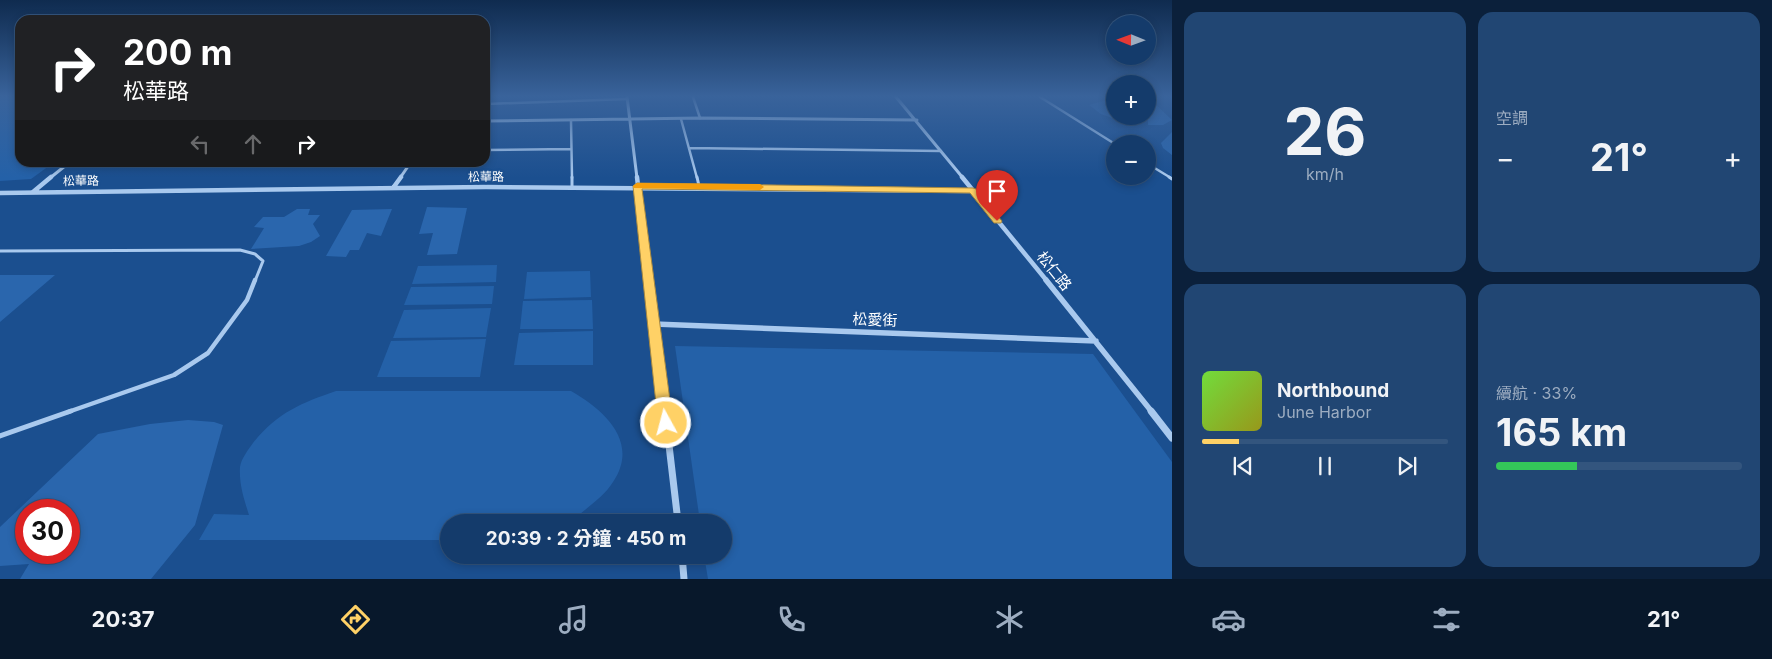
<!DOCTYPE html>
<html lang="zh-TW">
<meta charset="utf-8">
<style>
body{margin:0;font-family:Inter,"Noto Sans TC",sans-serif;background:#214673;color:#f1f3f6;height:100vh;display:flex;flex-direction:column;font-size:19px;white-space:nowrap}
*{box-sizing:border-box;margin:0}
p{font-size:16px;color:#9dadc1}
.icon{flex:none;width:28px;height:28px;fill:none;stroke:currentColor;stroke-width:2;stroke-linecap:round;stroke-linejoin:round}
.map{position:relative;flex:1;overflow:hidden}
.side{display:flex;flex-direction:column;gap:12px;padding:12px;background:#0b203b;width:600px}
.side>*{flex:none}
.guide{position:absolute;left:15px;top:15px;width:475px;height:152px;border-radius:15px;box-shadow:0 2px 8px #0003,0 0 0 1px #33557e;background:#202124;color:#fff;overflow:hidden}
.needle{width:32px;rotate:271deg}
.controls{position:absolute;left:1106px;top:15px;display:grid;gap:10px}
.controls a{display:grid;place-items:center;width:50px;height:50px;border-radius:50%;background:#143b6b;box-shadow:0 2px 8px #0003,0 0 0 1px #33557e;font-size:25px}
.speed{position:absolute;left:15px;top:499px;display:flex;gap:10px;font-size:25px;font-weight:700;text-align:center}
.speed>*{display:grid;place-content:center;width:65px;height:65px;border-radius:50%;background:#143b6b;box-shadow:0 2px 8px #0003,0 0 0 1px #33557e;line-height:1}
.speed .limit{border:8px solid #d22;background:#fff;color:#111}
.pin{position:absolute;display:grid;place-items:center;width:42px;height:42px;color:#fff;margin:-51px -21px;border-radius:50% 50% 50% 0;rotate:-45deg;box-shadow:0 0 5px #0007}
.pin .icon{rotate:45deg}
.me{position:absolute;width:55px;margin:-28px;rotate:353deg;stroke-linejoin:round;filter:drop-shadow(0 0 4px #0008)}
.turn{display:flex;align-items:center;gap:18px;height:105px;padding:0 25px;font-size:22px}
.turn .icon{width:65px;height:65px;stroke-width:2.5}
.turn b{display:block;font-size:35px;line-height:42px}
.lanes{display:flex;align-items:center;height:48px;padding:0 25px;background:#0003;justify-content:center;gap:25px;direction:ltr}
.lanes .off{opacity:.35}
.big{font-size:38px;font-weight:700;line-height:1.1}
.side .tile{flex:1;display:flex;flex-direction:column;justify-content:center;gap:8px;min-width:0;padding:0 18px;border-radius:15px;background:#214673}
.side .dial{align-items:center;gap:0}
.dial b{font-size:65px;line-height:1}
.song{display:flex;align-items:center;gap:15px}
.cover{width:60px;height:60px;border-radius:8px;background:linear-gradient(135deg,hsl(100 70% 55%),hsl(60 70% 35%))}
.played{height:5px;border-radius:2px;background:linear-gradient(90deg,#ffd166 15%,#33557e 15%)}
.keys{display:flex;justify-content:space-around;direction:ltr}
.heat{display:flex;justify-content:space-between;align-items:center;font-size:28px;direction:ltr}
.charge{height:8px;border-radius:4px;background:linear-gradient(90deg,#34c759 33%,#33557e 0)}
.side .tiles{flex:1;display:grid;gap:12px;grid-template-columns:repeat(2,1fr)}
.trip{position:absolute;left:440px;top:514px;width:292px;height:50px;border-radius:25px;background:#143b6b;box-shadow:0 2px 8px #0003,0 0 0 1px #33557e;font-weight:700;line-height:50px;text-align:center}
.dock{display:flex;height:80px;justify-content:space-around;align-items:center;background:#08182b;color:#9dadc1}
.dock .icon{width:35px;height:35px}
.dock .active{color:#ffd166}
.dock b{font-size:22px;color:#f1f3f6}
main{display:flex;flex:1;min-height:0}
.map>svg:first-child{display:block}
.green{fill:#2461a8}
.building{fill:#2a66ad;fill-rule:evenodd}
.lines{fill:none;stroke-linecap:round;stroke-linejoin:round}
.service-far3{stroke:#a9c9ee;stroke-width:2.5}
.service-far2{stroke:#a9c9ee;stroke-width:3}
.service-far1{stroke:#a9c9ee;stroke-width:4.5}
.service{stroke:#a9c9ee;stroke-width:5}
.minor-far3{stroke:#a9c9ee;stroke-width:3}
.minor-far2{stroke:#a9c9ee;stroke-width:4.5}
.minor-far1{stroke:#a9c9ee;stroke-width:5.5}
.minor{stroke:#a9c9ee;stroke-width:7}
.route{fill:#ffd166;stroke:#a68842}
.slow{fill:#f59e0b}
.labels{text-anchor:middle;stroke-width:5;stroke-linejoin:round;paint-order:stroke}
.far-street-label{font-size:12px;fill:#fff;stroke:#1b4f8f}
.street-label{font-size:15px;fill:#fff;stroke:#1b4f8f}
</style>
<main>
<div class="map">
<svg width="1172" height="579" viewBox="0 0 1172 579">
<rect width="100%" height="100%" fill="#1b4f8f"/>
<path class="green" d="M 0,97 L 20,97 L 20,162 L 53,163 L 31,179 L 0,181 Z
M 497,265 L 496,282 L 412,284 L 418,266 Z
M 590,271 L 591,297 L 524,299 L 527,272 Z
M 494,286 L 492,304 L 404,305 L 411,287 Z
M 592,300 L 593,329 L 520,329 L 523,301 Z
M 491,308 L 486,337 L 393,338 L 404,310 Z
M 593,331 L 593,365 L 514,365 L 519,333 Z
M 486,339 L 480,377 L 377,377 L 391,341 Z
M 675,346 L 1093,354 L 1172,462 L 1172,579 L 708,579 L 704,555 L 724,555 L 724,522 L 700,522 Z
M 336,391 L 571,391 C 604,410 640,442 613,482 C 605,495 592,504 580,514 L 635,513 L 635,522 L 449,522 L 449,540 L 199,540 L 214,514 L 249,515 C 244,499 239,485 240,467 C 241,459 248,450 253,443 C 277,413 301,403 336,391 Z"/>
<path class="building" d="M 1148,97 L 1172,120 L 1163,125 L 1148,125 Z
M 1103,101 L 1115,101 L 1115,119 L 1101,114 L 1089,105 Z
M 1172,132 L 1172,155 L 1163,148 L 1161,143 Z
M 427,207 L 467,208 L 457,254 L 427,255 L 433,233 L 419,234 Z
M 297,209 L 310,209 L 308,215 L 320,215 L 313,224 L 320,236 L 311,242 L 299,246 L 251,249 L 264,228 L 254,227 L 263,217 L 284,217 Z
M 392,209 L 381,236 L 367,233 L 359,250 L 350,250 L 346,257 L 326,256 L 352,210 Z
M 0,275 L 55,275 L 0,322 Z
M 188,420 L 214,422 L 223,425 L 195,525 L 151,579 L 20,579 L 29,564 L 0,566 L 0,527 L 98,434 L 150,424 ZM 26,510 L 69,510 L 69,552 L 26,552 Z"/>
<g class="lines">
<path class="service-far3" d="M 693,97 L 700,118
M 1040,97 L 1115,144
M 485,104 L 627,99
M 681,119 L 697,178
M 571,120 L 572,178
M 689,148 L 941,151
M 485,150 L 571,149
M 1148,164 L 1171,178"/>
<path class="service-far2" d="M 572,177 L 572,186
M 697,177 L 699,186
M 1169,177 L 1172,179
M 0,251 L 240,250 L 255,254 L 263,261 L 255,281"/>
<path class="service-far1" d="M 68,412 L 174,375 L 208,353 L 247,300 L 255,280"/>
<path class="service" d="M 0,436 L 71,411"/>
<path class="minor-far3" d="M 627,97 L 637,178
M 896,97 L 963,178
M 485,121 L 700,118 L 917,120
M 69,163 L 86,162
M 50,178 L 70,162
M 400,178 L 411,162"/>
<path class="minor-far2" d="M 637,177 L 649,281
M 962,177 L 1047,281
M 393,188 L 401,177
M 33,192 L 51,177
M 0,193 L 486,187 L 973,191"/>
<path class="minor-far1" d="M 649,280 L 665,412
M 1046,280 L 1152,412
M 654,324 L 1096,341"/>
<path class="minor" d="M 665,411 L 678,522
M 1151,411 L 1172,438
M 682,555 L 684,579"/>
</g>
<linearGradient id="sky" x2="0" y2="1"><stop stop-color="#0f2b4f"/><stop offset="0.54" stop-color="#39639b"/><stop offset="1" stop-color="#39639b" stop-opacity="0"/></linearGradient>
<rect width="1172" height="178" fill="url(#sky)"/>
<path class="route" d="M 637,183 L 973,188 L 976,189 L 1002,221 L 1001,223 L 994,223 L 970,193 L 642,189 L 673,423 L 671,427 L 666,429 L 660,427 L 658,423 L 633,186 Z"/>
<path class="slow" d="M 637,183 L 760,184 L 764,187 L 760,190 L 634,188 L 633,186 Z"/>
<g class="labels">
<g class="far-street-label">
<text transform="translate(486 177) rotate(-1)" y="4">松華路</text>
<text transform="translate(81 181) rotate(-1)" y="4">松華路</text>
</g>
<g class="street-label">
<text transform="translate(1054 271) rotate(51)" y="5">松仁路</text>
<text transform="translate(875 320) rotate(2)" y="5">松愛街</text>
</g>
</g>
</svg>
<div class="controls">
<a><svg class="needle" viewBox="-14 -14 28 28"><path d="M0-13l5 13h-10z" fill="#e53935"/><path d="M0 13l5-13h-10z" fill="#9dadc1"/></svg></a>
<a>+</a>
<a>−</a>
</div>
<div class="speed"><div class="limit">30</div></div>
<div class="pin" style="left:997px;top:221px;background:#d93025"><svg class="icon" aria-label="arrive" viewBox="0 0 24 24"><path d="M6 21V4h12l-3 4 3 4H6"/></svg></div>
<svg class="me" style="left:666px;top:423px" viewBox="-20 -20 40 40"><circle r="17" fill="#ffd166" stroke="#fff" stroke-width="3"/><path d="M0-11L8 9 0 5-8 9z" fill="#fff"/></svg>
<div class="trip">20:39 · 2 分鐘 · 450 m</div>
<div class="guide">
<div class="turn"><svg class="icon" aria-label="right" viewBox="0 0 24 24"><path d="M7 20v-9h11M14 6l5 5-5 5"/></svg><div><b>200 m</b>松華路</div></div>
<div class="lanes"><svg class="icon off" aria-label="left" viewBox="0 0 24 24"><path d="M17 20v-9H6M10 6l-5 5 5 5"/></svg><svg class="icon off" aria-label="ahead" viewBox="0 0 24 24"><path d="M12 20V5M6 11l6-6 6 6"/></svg><svg class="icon" aria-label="right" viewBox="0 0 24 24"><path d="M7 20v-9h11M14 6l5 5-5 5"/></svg></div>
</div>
</div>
<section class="side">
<div class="tiles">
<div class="tile dial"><b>26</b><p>km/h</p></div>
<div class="tile"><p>空調</p>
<div class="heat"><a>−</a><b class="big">21°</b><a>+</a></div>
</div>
<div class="tile">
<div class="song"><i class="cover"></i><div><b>Northbound</b><p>June Harbor</p></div></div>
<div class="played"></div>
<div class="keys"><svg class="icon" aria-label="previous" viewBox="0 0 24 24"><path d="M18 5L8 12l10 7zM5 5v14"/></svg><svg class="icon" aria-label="pause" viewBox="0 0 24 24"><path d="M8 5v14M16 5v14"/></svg><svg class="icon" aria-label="next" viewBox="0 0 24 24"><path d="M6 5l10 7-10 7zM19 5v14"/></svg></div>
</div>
<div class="tile"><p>續航 · 33%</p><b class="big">165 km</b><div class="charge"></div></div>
</div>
</section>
</main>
<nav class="dock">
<b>20:37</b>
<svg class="icon active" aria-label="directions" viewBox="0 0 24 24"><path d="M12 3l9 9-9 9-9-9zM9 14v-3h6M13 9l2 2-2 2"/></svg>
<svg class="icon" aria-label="music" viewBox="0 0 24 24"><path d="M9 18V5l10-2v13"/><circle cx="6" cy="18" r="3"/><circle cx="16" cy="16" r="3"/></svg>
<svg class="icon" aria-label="phone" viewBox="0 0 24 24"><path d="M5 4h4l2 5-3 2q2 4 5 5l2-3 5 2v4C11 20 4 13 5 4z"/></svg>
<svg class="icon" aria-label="climate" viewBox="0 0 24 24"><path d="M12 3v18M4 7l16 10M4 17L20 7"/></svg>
<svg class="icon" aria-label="car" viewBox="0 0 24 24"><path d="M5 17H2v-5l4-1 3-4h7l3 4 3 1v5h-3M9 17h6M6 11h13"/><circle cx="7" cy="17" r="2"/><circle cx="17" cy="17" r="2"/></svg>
<svg class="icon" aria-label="filters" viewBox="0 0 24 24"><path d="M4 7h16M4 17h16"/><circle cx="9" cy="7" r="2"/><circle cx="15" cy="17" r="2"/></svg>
<b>21°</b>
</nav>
